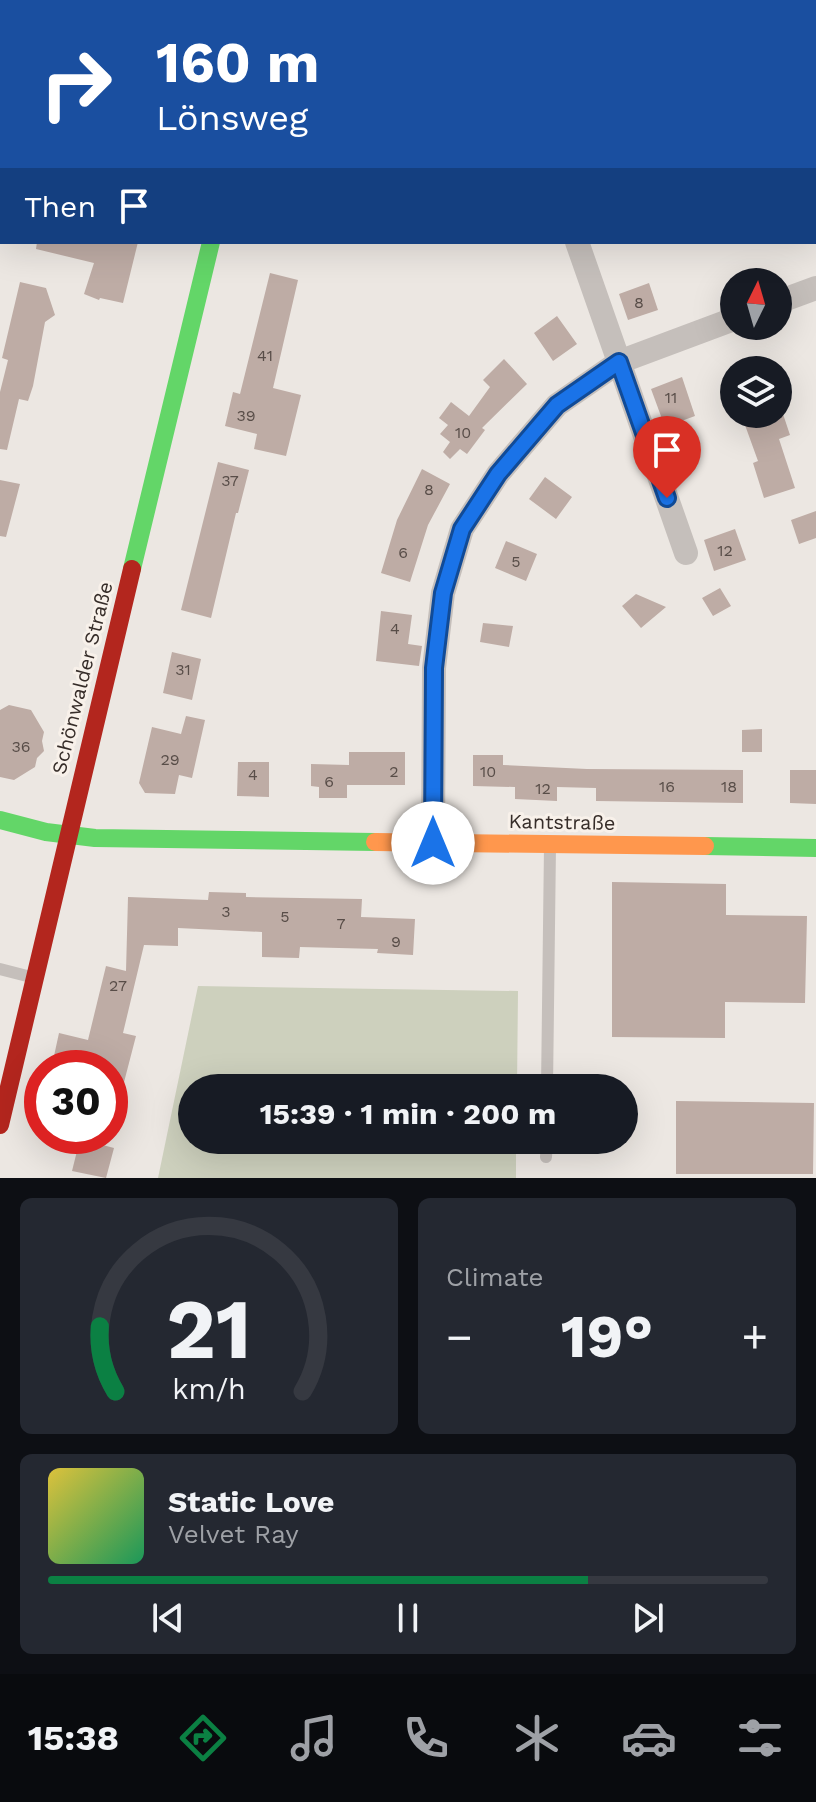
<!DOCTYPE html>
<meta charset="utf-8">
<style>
body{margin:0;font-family:"Work Sans",sans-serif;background:#242831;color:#f1f3f6;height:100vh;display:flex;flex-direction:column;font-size:30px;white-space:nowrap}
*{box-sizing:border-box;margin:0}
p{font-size:26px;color:#9ea1a6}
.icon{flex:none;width:44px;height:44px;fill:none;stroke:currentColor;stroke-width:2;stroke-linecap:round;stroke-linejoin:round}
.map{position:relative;height:1178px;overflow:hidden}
.side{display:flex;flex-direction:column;gap:20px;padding:20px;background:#0d0f14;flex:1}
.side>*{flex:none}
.banner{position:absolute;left:0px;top:0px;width:816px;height:244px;box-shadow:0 8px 32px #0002;background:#1a4fa0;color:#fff;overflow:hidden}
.needle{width:52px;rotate:5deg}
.tools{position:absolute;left:720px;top:268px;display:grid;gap:16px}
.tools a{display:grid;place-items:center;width:72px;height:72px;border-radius:50%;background:#171b24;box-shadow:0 8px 32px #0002;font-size:40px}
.speed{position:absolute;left:24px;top:1050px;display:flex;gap:16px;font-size:40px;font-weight:700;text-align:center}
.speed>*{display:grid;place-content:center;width:104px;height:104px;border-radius:50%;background:#171b24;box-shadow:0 8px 32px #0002;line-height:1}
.speed .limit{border:12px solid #d22;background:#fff;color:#111}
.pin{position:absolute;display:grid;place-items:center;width:68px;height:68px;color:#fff;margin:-82px -34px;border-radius:50% 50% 50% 0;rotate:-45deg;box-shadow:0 0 8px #0007}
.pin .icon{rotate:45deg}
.me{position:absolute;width:88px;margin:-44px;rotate:0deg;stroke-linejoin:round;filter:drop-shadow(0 0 6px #0008)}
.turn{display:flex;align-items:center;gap:28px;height:168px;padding:0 24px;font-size:36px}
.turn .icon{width:104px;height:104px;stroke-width:2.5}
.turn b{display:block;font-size:56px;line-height:68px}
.then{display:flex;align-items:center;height:76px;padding:0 24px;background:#0003;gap:16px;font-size:30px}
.big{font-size:60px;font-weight:700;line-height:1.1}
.side .tile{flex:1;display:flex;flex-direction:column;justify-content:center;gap:12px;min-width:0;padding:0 28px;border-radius:12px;background:#242831}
.side .dial{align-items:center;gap:0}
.dial svg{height:208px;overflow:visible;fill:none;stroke:#363941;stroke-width:7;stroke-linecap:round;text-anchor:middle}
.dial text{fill:#f1f3f6;stroke:none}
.song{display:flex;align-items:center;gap:24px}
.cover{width:96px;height:96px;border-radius:12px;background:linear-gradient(135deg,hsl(50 70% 55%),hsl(150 70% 35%))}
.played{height:8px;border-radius:4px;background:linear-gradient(90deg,#0b8043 75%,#363941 75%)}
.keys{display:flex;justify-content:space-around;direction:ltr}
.heat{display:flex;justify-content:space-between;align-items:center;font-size:44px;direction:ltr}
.side .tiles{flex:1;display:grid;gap:20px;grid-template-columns:1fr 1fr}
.tile:last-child{grid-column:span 2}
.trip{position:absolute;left:178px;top:1074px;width:460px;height:80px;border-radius:40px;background:#171b24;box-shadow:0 8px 32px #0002;font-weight:700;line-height:80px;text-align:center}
.dock{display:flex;height:128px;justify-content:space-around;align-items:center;background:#090b0e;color:#9ea1a6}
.dock .icon{width:56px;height:56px}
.dock .selected{color:#0b8043}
.dock b{font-size:36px;color:#f1f3f6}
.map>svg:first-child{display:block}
.green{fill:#cdd0bd}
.building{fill:#beaca5}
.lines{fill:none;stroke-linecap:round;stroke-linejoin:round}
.lane{stroke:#c5bfbb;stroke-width:12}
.street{stroke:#c5bfbb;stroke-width:24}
.fast{stroke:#63d668;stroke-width:18}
.slow{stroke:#ff974d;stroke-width:18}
.jam{stroke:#b3261e;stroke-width:18}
.route-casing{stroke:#114b97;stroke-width:20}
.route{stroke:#1a73e8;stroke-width:14}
.labels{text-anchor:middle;stroke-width:6;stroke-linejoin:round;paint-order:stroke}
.number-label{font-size:16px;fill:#584d48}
.street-label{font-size:20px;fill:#362d29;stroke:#f8f1ea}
</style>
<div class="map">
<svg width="816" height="1178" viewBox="0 0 816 1178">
<rect width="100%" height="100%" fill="#ece7e2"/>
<path class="green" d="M 198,986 L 518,991 L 517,1088 L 192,1088 L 192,1140 L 516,1140 L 516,1178 L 158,1178 Z"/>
<path class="building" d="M 37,242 L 138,242 L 123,303 L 100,298 L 99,300 L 84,294 L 94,263 L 36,249 Z
M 270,273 L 298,280 L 273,388 L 301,395 L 286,456 L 254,449 L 257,434 L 225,426 L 233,392 L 240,394 Z
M 20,282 L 46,288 L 55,315 L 45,322 L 33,386 L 28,401 L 19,399 L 7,450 L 0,449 L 0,392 L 8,360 L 2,358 Z
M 649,283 L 658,310 L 628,320 L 619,294 Z
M 557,316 L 577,344 L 553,361 L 534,333 Z
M 504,359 L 527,384 L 482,428 L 485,430 L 467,454 L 460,449 L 450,459 L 443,452 L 450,442 L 440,434 L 448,425 L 439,418 L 451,402 L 469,416 L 490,387 L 483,380 Z
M 682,377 L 695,416 L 665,427 L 651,389 Z
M 741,414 L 783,414 L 790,435 L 779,439 L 795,488 L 764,498 L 753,463 L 758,461 Z
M 218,462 L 249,470 L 238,513 L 236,513 L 211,618 L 181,610 Z
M 422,469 L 450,484 L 428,525 L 410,582 L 381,573 L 397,520 Z
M 545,477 L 572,497 L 556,519 L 529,499 Z
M 0,480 L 20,484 L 6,537 L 0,536 Z
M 816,511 L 816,538 L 799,544 L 791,520 Z
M 735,529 L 746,560 L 714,571 L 704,540 Z
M 506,541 L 537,554 L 526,581 L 495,568 Z
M 720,588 L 731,606 L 713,616 L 702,598 Z
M 636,594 L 666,607 L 641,628 L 622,606 Z
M 381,611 L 412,615 L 408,644 L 422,646 L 419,666 L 376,661 Z
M 483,623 L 513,626 L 509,647 L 480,642 Z
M 172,652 L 201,659 L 192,700 L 163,693 Z
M 9,705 L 31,710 L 44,732 L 42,741 L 44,751 L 37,758 L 35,767 L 14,780 L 0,777 L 0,710 Z
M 186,716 L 205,720 L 192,778 L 179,775 L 175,794 L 145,793 L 139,783 L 152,727 L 181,734 Z
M 762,729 L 762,752 L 742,752 L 742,730 Z
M 349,752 L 405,752 L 405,785 L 347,785 L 347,798 L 319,798 L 319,787 L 311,786 L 311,764 L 349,765 Z
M 473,755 L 503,755 L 503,765 L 587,769 L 743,770 L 743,803 L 596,801 L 596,788 L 557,787 L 557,801 L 515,799 L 515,787 L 473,786 Z
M 238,762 L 269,762 L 269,797 L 237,796 Z
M 790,770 L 816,770 L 816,804 L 790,803 Z
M 612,882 L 726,884 L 726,915 L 807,916 L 805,1003 L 725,1002 L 725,1038 L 612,1037 Z
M 209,892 L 246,893 L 246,897 L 362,899 L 361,917 L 415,919 L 413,955 L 377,953 L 378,949 L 300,947 L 299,958 L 262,957 L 262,932 L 178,928 L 178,946 L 144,945 L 123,1033 L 136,1036 L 116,1113 L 110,1112 L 110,1068 L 61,1068 L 63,1058 L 54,1056 L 59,1033 L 88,1040 L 106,966 L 126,971 L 128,897 L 208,900 Z
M 676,1101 L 814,1103 L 813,1174 L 676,1174 Z
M 80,1139 L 114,1148 L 106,1178 L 72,1171 Z"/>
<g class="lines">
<path class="lane" d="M 0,969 L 31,977
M 547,1088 L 550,846
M 546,1157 L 547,1140"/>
<path class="street" d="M 65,0 L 100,2
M 0,1 L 15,0
M 577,242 L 686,553
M 778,302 L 816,288
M 433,843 L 434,668 L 443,593 L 462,529 L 498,474 L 557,405 L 619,362 L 734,319"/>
<path class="fast" d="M 132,569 L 211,242
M 0,820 L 46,832 L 95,838 L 375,842
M 705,846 L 816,848"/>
<path class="slow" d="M 269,2 L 270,0
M 375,842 L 705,846"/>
<path class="jam" d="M 0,1125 L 132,569"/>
</g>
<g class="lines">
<defs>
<path id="route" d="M 433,843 L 434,668 L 443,593 L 462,529 L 498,474 L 557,405 L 619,362 L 667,498"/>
</defs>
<use href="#route" class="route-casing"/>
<use href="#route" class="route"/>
</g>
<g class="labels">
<g class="number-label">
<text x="639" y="308">8</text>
<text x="265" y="361">41</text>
<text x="671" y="403">11</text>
<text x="246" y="421">39</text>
<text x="463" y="438">10</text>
<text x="230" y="486">37</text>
<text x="429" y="495">8</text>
<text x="725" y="556">12</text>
<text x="403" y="558">6</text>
<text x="516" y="567">5</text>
<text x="395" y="634">4</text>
<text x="183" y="675">31</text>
<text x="21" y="752">36</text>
<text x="170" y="765">29</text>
<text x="394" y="777">2</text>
<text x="488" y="777">10</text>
<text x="253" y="780">4</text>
<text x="329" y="787">6</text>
<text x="667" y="792">16</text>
<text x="729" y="792">18</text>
<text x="543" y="794">12</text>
<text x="226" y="917">3</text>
<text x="285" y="922">5</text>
<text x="341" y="929">7</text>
<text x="396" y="947">9</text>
<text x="118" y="991">27</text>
</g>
<g class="street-label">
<text transform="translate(82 678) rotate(-76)" y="7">Schönwalder Straße</text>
<text transform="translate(562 822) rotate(1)" y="7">Kantstraße</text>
</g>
</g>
</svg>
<div class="tools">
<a><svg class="needle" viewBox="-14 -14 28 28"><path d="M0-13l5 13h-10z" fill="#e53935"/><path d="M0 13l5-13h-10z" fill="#9ea1a6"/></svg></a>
<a><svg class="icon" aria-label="layers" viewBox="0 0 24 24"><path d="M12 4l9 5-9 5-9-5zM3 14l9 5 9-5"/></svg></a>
</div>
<div class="speed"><div class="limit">30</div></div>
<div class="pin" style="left:667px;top:498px;background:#d93025"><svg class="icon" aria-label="arrive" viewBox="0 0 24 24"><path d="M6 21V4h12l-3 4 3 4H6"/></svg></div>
<svg class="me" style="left:433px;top:843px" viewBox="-20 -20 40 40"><circle r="19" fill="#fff"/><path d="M0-13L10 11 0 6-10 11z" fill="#1a73e8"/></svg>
<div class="trip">15:39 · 1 min · 200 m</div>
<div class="banner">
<div class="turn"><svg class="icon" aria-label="right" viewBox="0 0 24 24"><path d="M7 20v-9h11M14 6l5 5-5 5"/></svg><div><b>160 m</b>Lönsweg</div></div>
<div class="then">Then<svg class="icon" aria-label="arrive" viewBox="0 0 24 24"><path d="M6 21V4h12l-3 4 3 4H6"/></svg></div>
</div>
</div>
<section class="side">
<div class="tiles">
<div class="tile dial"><svg viewBox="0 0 100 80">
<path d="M14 69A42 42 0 1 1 86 69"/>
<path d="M14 69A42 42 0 0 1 8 44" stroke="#0b8043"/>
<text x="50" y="56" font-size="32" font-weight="700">21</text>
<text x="50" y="72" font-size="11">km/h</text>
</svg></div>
<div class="tile"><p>Climate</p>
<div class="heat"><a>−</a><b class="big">19°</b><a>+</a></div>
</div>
<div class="tile">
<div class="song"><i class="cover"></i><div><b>Static Love</b><p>Velvet Ray</p></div></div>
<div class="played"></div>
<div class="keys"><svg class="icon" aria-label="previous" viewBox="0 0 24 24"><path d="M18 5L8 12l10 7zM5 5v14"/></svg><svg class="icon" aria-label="pause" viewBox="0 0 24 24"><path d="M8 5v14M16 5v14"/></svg><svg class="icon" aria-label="next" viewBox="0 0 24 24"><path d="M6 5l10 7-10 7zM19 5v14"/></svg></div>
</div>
</div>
</section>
<nav class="dock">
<b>15:38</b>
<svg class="icon selected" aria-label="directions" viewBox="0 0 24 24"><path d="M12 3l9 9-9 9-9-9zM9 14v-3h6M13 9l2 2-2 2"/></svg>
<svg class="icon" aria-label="music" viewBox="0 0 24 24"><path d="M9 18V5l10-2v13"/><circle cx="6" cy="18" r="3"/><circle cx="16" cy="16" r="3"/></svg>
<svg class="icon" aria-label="phone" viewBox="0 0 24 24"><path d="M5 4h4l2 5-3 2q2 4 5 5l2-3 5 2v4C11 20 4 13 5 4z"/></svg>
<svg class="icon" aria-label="climate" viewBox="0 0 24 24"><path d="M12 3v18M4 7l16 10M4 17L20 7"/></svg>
<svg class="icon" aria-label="car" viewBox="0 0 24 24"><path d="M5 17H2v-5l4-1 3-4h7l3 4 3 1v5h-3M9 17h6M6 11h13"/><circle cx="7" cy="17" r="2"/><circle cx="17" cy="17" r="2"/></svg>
<svg class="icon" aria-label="filters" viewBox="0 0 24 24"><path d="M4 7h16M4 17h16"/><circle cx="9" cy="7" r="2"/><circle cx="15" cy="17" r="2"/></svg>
</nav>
